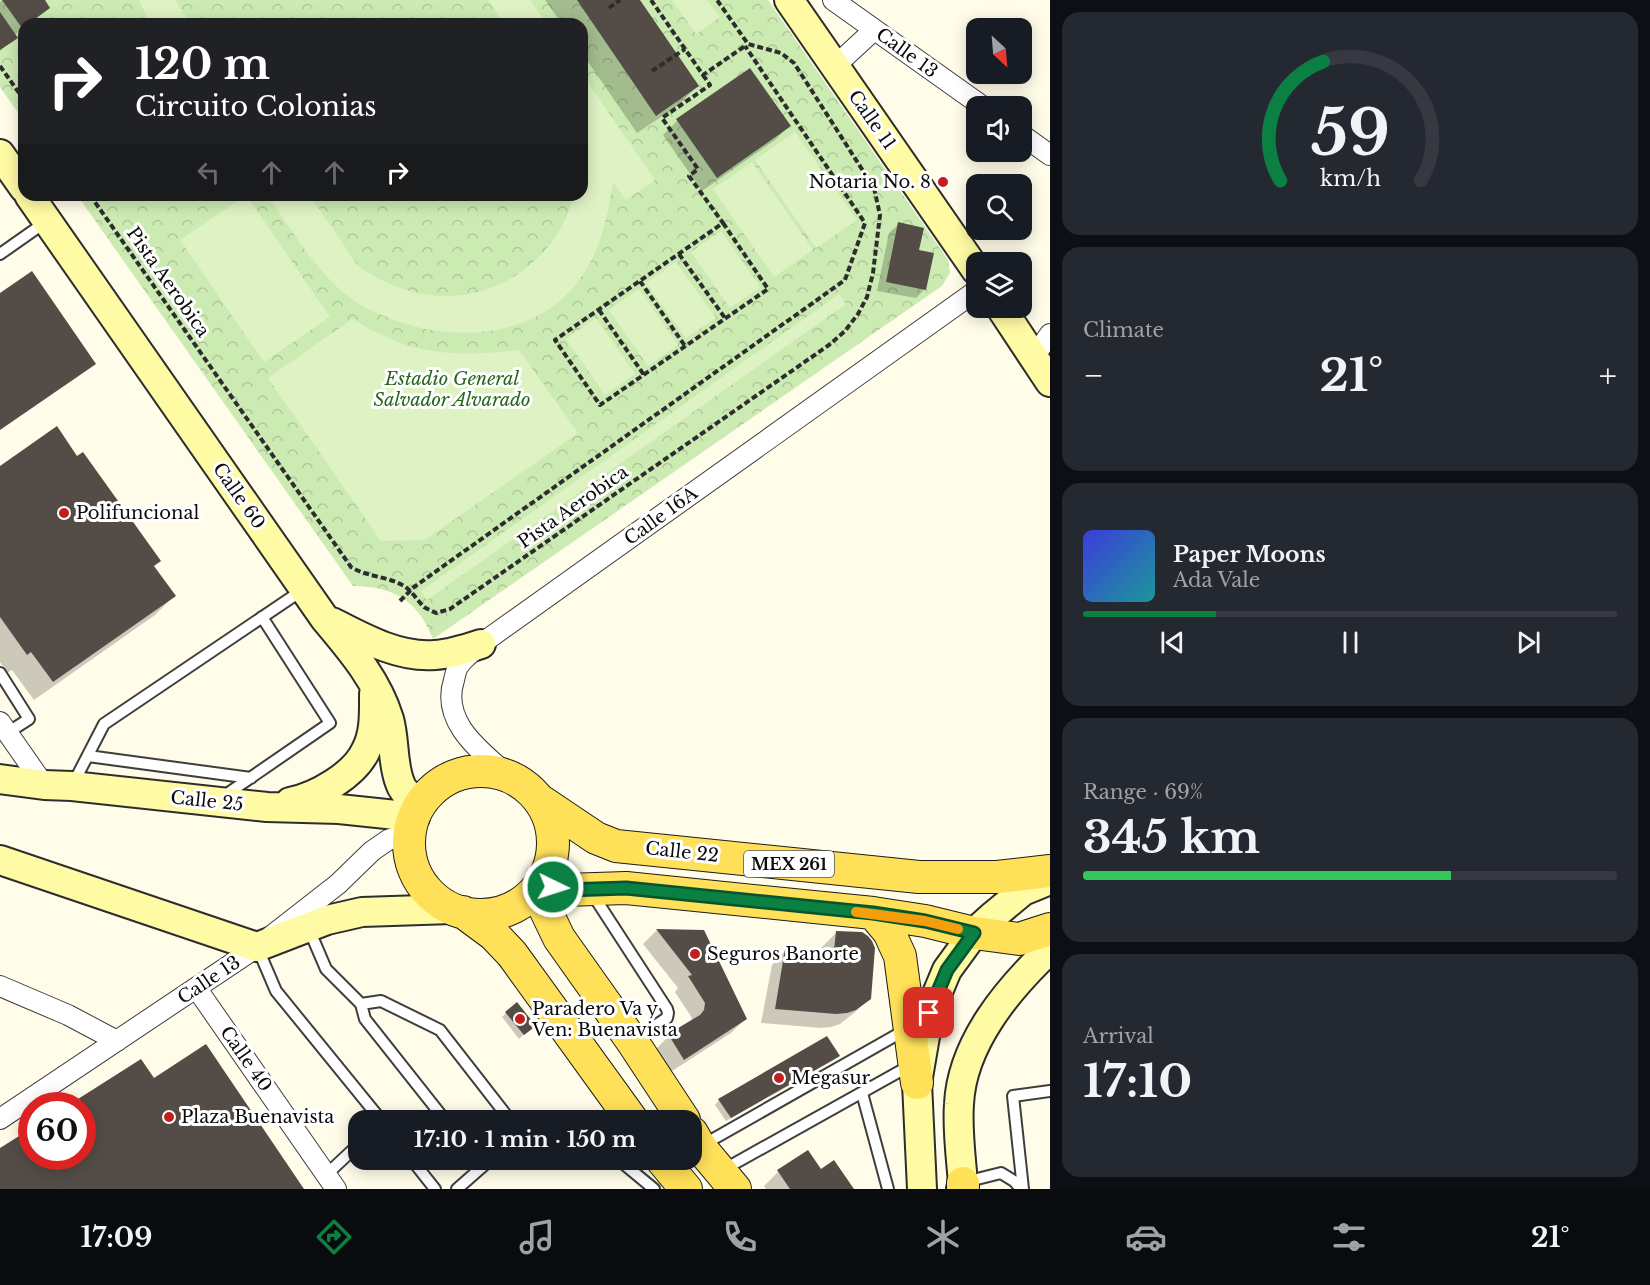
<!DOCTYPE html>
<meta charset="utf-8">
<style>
body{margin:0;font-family:"Libre Baskerville",serif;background:#242831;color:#f1f3f6;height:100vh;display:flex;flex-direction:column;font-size:22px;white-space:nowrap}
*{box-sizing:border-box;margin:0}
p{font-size:20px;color:#9ea1a6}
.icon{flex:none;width:33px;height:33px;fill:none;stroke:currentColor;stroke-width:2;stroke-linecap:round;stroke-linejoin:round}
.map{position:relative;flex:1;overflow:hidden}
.side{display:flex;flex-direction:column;gap:12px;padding:12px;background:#0d0f14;width:600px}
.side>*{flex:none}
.banner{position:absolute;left:18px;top:18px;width:570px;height:183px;border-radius:18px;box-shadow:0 3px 15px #0003;background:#202124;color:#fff;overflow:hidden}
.needle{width:39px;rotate:154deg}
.tools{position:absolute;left:966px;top:18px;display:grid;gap:12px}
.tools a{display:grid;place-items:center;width:66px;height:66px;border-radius:12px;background:#171b24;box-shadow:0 3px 15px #0003;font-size:30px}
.speed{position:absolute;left:18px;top:1092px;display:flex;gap:12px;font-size:30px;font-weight:700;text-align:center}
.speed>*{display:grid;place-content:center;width:78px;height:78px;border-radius:50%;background:#171b24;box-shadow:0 3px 15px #0003;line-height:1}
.speed .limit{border:9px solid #d22;background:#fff;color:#111}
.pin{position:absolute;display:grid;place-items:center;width:51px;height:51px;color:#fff;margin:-26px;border-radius:12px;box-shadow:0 3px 9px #0006}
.me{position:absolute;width:66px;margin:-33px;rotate:94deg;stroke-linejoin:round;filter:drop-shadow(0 0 4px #0008)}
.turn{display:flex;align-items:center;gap:21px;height:126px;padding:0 18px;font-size:27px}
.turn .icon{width:78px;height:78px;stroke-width:2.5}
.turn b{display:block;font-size:42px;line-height:51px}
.lanes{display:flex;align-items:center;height:57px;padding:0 18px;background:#0003;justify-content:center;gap:30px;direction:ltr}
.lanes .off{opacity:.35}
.big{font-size:45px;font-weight:800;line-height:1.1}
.side .widget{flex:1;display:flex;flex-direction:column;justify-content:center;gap:9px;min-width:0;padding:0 21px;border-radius:18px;background:#242831}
.side .dial{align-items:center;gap:0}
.dial svg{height:156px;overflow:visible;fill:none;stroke:#363941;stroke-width:7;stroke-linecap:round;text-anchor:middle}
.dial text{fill:#f1f3f6;stroke:none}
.song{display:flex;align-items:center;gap:18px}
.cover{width:72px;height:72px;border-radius:9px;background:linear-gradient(135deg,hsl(240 70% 55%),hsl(180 70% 35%))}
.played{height:6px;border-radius:3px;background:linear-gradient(90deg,#0b8043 25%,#363941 25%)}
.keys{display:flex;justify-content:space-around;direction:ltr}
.heat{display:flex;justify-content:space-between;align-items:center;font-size:33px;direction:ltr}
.charge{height:9px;border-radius:4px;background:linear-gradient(90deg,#34c759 69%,#363941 0)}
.trip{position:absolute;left:348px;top:1110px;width:354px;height:60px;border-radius:18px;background:#171b24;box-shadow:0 3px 15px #0003;font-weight:800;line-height:60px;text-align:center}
.menu{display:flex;height:96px;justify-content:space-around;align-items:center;background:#090b0e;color:#9ea1a6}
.menu .icon{width:42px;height:42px}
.menu .current{color:#0b8043}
.menu b{font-size:27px;color:#f1f3f6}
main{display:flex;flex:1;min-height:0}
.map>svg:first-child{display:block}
.park{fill:url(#park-crowns)}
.pitch{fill:#dff2c4}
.shadow{fill:#0003}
.building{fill:#544d47}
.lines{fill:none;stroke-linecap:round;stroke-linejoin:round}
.service-casing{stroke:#3e3e3e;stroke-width:14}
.minor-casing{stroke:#3e3e3e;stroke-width:22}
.secondary-casing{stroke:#2d2d2d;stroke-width:32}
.primary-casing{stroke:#1c1c1c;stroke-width:34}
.path{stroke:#2d2d2d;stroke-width:4;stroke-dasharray:6 3;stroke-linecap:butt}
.service{stroke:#fff;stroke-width:10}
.minor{stroke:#fff;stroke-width:20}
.secondary{stroke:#fffaa4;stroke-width:28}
.primary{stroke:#ffe059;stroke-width:32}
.route-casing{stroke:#07532c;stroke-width:15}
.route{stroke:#0b8043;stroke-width:10}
.slow{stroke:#f59e0b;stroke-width:10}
.poi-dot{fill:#c21e1d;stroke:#fff;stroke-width:2}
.labels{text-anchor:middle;stroke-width:6;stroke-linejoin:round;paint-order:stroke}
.shield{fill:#fff;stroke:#545454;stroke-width:1.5}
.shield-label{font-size:16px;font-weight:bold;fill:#0b0b0b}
.street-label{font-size:18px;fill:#0b0b0b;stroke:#fff}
.poi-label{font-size:18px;fill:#0b0b0b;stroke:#fff;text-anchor:start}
.park-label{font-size:18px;font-style:italic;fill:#256519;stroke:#fff}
</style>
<main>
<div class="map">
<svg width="1050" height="1189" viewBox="0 0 1050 1189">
<defs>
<pattern id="park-crowns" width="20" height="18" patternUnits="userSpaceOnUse" patternTransform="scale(1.5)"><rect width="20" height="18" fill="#ccebb2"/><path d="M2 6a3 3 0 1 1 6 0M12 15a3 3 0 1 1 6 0" fill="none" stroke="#aec898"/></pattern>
</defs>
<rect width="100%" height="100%" fill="#fffce9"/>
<path class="park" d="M 0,0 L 768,0 L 948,260 L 950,273 L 942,286 L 433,639 C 417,599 394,587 353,586 L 77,195 L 582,195 L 582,24 L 24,24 L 24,121 L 0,87 Z"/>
<path class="pitch" d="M 139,0 L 175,0 L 190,24 L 150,24 Z
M 488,0 L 530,0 L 547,24 L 504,24 Z
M 672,0 L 707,0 L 720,17 L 696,34 Z
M 582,74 L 655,180 L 626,200 L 613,182 C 608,214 602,245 584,273 C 542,339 453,345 387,317 C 374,312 361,306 350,298 C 315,271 293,231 267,195 L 309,195 C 320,211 332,227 343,244 C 349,252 354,263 362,269 C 371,275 381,280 390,284 C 438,305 492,298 531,264 C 552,246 568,223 573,195 L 582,195 Z
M 795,132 L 857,220 L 816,248 L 755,160 Z
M 752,162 L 813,250 L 774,277 L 713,189 Z
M 246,195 L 330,317 L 264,362 L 180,240 Z
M 721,231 L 760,287 L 730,308 L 691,252 Z
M 676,262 L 716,318 L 686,338 L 646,283 Z
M 639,289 L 678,345 L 648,366 L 609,310 Z
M 839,294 L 846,304 L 427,600 L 421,591 Z
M 596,318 L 635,374 L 605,395 L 566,339 Z
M 352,319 C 365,326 379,334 393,340 C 433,357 477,355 519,350 L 578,433 L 425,540 L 381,541 L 268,378 Z"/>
<path class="shadow" d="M 2,0 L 43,0 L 49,8 L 29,24 L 24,24 L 24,28 L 14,35 L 16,37 L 0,51 L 0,2 Z
M 545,0 L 638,0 L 697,86 L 679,105 L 637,133 L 582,53 L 582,24 L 562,24 Z
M 750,70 L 789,126 L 775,140 L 702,191 L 663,135 L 677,121 Z
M 899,224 L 917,251 L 925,289 L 916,298 L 877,291 L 889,233 Z
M 0,468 L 153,566 L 174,596 L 155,615 L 34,700 L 12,670 L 7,673 L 0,662 Z
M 656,931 L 703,931 L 745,1019 L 731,1033 L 669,1073 L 655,1050 L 669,1036 L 691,1022 L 692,1018 L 675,992 L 678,988 L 643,944 Z
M 836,933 L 869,998 L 854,1013 L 840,1024 L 831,1027 L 821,1028 L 761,1023 L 772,965 L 786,950 L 822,951 L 822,947 Z
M 506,1013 L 529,1030 L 519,1039 L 502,1017 Z
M 839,1056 L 834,1060 L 726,1121 L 715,1105 L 719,1100 Z
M 821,1171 L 852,1189 L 766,1189 L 764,1186 L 778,1172 Z"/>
<path class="building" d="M 2,0 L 45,0 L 50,8 L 28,24 L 24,24 L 22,28 Z
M 577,0 L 640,0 L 699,86 L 656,116 Z
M 0,12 L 18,38 L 0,50 Z
M 750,68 L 791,126 L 717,178 L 676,119 Z
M 898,222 L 924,228 L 919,250 L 934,253 L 926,290 L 886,282 Z
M 32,271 L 96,364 L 0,430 L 0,293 Z
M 57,426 L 77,456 L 83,452 L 161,561 L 154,566 L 176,596 L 53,682 L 31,652 L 27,655 L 0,617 L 0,466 Z
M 656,929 L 704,930 L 747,1019 L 684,1060 L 668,1034 L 700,1015 L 704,1010 L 705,1003 L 688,976 L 692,975 Z
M 836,931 L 862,932 L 868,936 L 872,941 L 875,948 L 871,999 L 856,1010 L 847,1013 L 836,1014 L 775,1009 L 785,949 L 834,950 Z
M 517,1002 L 536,1026 L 524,1035 L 505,1012 Z
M 827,1036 L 840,1056 L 731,1118 L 718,1099 Z
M 206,1044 L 304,1189 L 0,1189 L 0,1148 L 32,1128 L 32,1156 L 82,1156 L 82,1106 L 67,1106 L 141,1059 L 154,1078 Z
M 808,1150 L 821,1169 L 834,1160 L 854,1189 L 790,1189 L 777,1170 Z"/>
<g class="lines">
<defs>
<path id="service" d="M 0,254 L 47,221
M 0,673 L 29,719 L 4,735
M 88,756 L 251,778
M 73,784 L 104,724 L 304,589
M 224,796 L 330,723 L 262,617
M 593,895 L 667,1009 L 668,1013 L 667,1018 L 633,1040
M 308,927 L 326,969 L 361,1004 L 365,1019 L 445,1120
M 258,949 L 276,991 L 381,1120
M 361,1004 L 381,1001 L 440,1030 L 510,1120
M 862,1093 L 888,1189
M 701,1146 L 907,1029
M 412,1160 L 435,1189
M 619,1160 L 654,1189
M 723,1170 L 911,1065
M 327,1174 L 358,1145
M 965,1182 L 1001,1173 L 1014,1181 L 1021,1189
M 457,1189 L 490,1160
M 1023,1189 L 1013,1096 L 1050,1091"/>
<path id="minor" d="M 833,0 L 982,106
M 835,66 L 874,30
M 1022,135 L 1050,155
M 1033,358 L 1050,334
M 0,722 L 44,785
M 510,777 C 482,752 440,723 454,680 C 455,676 456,670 458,667 C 463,658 474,651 481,644 L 976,291
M 0,986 L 68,1015 L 117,1041
M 197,989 L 336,1189
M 0,1119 L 257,947 L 338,884 L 372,851 L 388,840 L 410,832"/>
<path id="secondary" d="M 789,0 L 976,270
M 0,154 L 24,188
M 29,195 L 325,619 C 351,650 377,680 389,719 C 395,740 392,763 400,783 C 404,795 412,797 424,800
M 1001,308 L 1050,382
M 332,622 C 363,638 399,658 435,655 C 451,654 466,649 481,644
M 0,779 L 44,785 L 72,786 L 267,807 L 339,809 L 415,817
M 290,802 C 316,797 355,775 366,750 C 375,733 374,713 374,694
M 0,860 L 257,947 L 327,920 L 362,912 L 452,909
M 922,1189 L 917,1083 L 929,1013 L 947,970 L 974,933 L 994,915 L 1023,891 L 1050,880
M 961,1189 L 963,1183 C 961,1158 957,1129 959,1104 C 962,1043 1008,989 1050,949"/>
<path id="primary" d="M409 843a72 72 0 1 1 144 0a72 72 0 1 1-144 0Z
M 541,801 L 596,838 L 616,846 L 919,877 L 997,877 L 1050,871
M 540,884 L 565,890 L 626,888 L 873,913 L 925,921 L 974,933 L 1019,939 L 1050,929
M 536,890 L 559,938 L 632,1041 L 684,1120
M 463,912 L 494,935 L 512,954 L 632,1120
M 873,913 L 889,932 L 900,956 L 917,1083
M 692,1133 L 700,1147 L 735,1189
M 662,1160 L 686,1189
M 963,1189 L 963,1183"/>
</defs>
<use href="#service" class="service-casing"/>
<use href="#minor" class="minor-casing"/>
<use href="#secondary" class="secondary-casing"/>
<use href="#primary" class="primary-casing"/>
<path class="path" d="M 651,0 L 703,75 L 745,46
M 609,8 L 620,0
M 0,66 L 24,100
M 652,71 L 685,49
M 703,75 L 710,85 L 662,118 L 698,169 L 689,176 L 723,223
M 90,195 L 351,567 C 367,577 387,576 404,586 C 412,591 417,600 424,607 C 427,609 432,611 436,613 L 450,609 L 829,345 L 845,331 L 858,314 L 867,297 L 873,273 L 880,215 L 874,188 L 794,63 L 781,53 L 748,44 L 717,0
M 723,223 L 768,289 L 600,405 L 555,340 Z
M 679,254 L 725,318
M 640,281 L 685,346
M 599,310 L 644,375
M 400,601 L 414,587 L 845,280 L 865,223 L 745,46"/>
<use href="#service" class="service"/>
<use href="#minor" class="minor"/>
<use href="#secondary" class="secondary"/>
<use href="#primary" class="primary"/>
</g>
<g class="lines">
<defs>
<path id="route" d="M 553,887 L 566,890 L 626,888 L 873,913 L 925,921 L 974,933 L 947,970 L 929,1013"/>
</defs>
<use href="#route" class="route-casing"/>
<use href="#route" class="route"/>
<path class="slow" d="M 856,912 L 925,921 L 958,929"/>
</g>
<g class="poi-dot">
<circle cx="943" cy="182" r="6"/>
<circle cx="64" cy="513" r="6"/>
<circle cx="695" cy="954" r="6"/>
<circle cx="520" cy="1019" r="6"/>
<circle cx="779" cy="1078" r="6"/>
<circle cx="169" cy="1117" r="6"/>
</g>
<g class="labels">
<rect class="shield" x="744" y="851" width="90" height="26" rx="4.5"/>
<g class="shield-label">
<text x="789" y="870">MEX 261</text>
</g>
<g class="street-label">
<text transform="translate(907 53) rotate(36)" y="6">Calle 13</text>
<text transform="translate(872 120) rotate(55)" y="6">Calle 11</text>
<text transform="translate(168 282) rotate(55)" y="6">Pista Aerobica</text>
<text transform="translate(239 496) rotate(55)" y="6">Calle 60</text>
<text transform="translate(573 507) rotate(-35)" y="6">Pista Aerobica</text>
<text transform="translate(661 516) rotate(-36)" y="6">Calle 16A</text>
<text transform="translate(207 801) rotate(6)" y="6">Calle 25</text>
<text transform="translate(682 852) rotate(6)" y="6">Calle 22</text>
<text transform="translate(209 980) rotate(-34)" y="6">Calle 13</text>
<text transform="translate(246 1059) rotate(55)" y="6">Calle 40</text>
</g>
<g class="poi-label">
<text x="931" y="188" text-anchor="end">Notaria No. 8</text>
<text x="76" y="519">Polifuncional</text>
<text x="707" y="960">Seguros Banorte</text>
<text x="532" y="1015">Paradero Va y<tspan x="532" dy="21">Ven: Buenavista</tspan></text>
<text x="791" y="1084">Megasur</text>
<text x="181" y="1123">Plaza Buenavista</text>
</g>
<g class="park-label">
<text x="452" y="385">Estadio General<tspan x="452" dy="21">Salvador Alvarado</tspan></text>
</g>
</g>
</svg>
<div class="tools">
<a><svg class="needle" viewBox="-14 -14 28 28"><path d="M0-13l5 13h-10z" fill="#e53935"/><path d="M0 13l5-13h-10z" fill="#9ea1a6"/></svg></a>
<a><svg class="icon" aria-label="sound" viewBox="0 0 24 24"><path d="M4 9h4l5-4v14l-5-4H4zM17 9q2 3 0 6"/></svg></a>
<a><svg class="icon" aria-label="search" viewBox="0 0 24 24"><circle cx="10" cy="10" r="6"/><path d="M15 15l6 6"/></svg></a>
<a><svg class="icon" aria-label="layers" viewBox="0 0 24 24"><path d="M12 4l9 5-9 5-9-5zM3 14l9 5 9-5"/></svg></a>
</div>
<div class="speed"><div class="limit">60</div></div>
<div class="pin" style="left:929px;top:1013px;background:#d93025"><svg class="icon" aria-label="arrive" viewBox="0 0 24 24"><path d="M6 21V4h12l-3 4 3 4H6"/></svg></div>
<svg class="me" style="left:553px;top:887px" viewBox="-20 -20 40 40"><circle r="17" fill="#0b8043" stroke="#fff" stroke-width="3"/><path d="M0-11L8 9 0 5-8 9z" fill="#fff"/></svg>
<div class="trip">17:10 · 1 min · 150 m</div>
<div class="banner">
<div class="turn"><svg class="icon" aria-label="right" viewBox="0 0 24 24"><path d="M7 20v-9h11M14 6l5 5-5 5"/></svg><div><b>120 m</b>Circuito Colonias</div></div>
<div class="lanes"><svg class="icon off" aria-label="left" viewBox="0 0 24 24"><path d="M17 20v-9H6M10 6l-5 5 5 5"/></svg><svg class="icon off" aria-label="ahead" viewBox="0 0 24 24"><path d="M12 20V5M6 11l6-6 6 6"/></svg><svg class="icon off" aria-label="ahead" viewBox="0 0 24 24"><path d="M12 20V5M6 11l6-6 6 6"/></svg><svg class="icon" aria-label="right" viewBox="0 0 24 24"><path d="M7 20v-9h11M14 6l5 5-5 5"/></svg></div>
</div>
</div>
<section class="side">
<div class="widget dial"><svg viewBox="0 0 100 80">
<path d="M14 69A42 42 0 1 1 86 69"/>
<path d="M14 69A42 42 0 0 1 36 8" stroke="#0b8043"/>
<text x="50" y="56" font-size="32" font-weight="700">59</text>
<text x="50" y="72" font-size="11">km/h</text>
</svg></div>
<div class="widget"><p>Climate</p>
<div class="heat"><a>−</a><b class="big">21°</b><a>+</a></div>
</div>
<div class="widget">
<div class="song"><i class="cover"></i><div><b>Paper Moons</b><p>Ada Vale</p></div></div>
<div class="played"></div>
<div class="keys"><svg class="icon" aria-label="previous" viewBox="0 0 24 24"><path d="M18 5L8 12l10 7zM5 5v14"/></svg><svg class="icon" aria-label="pause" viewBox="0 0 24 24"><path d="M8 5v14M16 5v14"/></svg><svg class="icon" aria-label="next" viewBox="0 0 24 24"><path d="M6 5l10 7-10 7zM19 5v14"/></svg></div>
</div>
<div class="widget"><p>Range · 69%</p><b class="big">345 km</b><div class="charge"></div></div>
<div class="widget"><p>Arrival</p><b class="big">17:10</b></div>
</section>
</main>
<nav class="menu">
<b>17:09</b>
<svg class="icon current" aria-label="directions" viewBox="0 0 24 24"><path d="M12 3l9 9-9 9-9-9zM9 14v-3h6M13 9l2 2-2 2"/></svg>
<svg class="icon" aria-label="music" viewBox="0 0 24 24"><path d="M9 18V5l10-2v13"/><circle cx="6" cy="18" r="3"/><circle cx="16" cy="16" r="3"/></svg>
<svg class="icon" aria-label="phone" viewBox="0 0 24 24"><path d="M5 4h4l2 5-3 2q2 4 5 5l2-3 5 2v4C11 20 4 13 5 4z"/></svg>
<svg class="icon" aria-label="climate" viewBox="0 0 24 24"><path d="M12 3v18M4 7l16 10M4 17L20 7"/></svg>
<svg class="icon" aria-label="car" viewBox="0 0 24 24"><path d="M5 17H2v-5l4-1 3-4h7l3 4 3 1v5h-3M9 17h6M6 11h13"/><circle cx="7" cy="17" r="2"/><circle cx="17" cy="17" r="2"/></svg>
<svg class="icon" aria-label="filters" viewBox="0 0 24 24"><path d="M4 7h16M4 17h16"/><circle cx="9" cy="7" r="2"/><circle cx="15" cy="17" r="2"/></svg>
<b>21°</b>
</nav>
